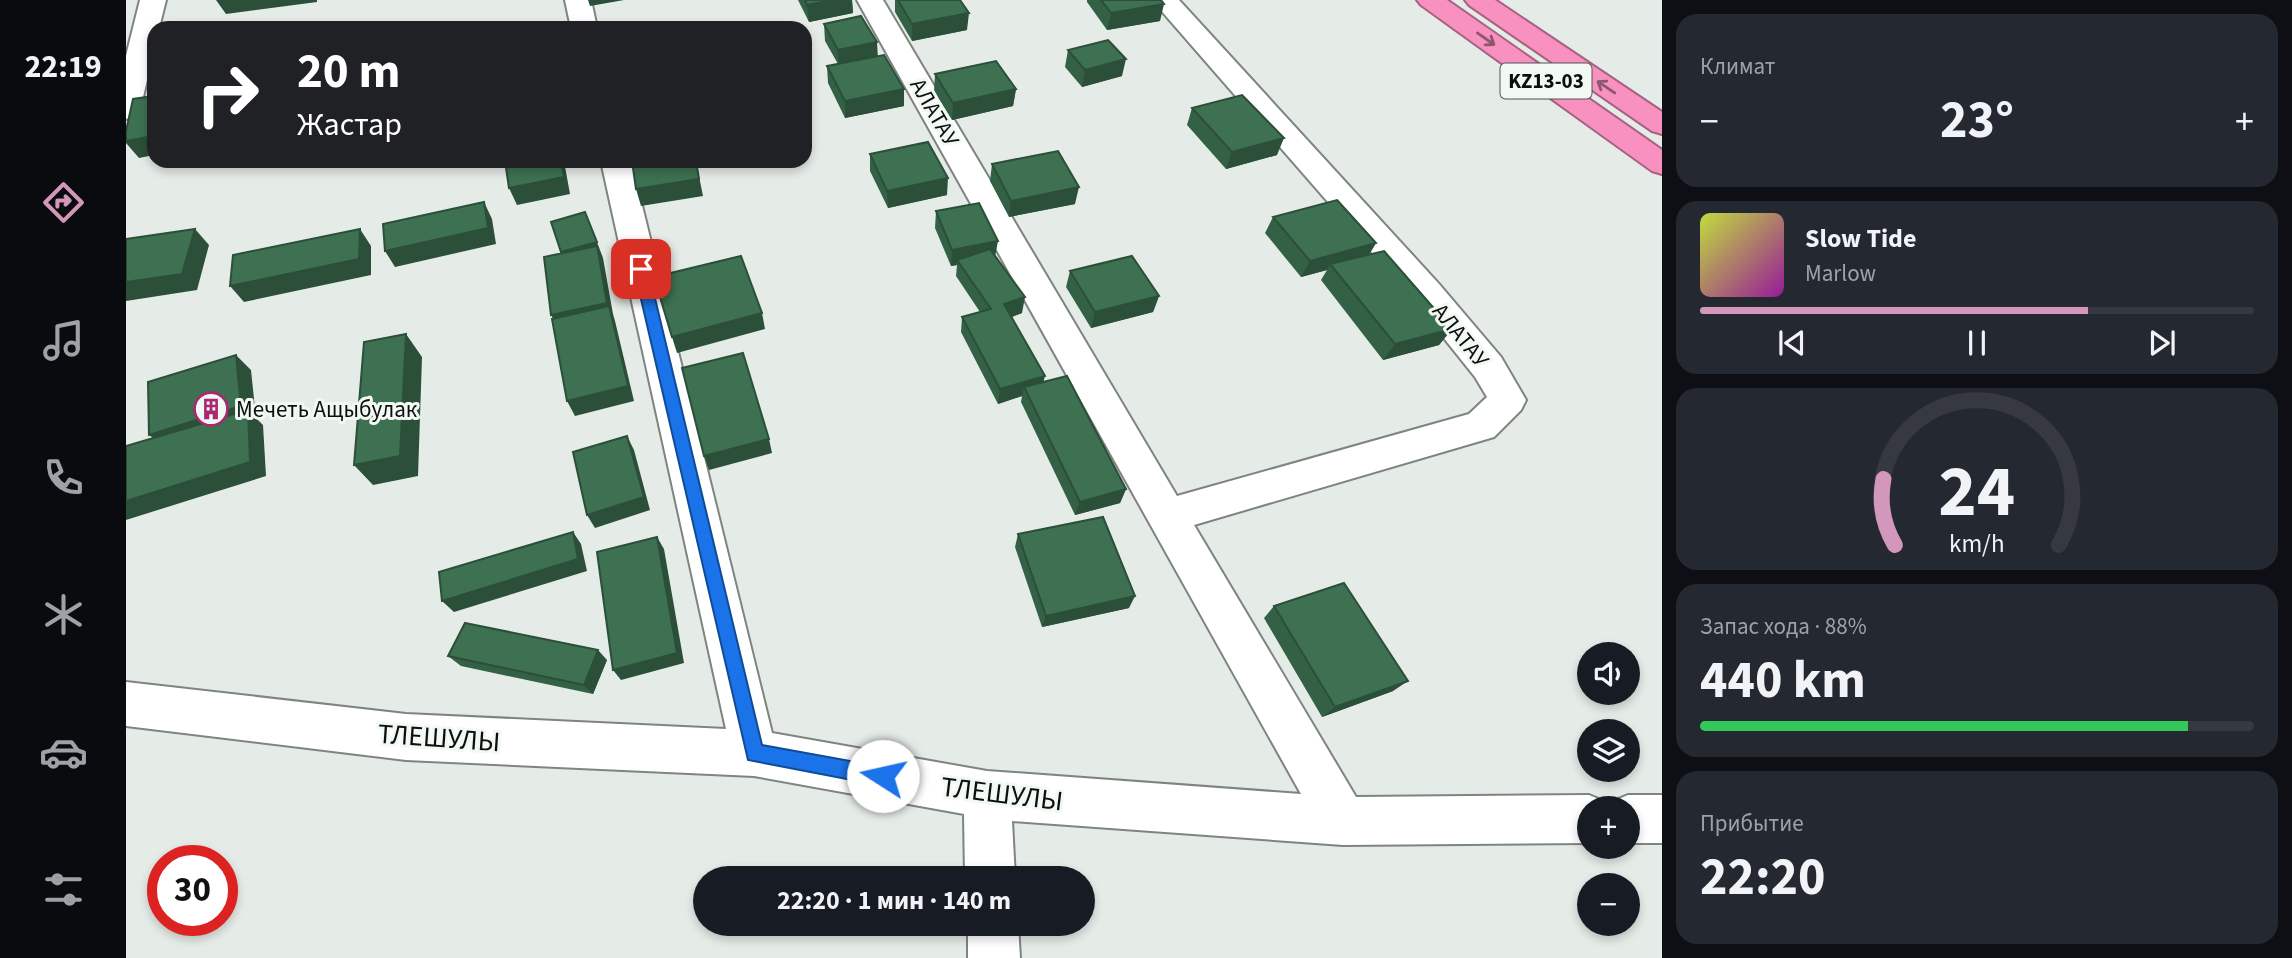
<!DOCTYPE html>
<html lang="ru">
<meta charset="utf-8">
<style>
body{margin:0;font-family:"Source Sans 3",sans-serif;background:#242831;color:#f1f3f6;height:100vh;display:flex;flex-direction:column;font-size:26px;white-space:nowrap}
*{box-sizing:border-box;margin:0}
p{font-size:23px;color:#9ea1a6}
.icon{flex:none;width:38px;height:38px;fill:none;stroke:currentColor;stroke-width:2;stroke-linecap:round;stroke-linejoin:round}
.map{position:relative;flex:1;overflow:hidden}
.side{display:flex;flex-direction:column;gap:14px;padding:14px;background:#0d0f14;width:630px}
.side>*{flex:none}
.guide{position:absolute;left:21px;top:21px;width:665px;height:147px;border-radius:21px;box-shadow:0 4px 10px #0003;background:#202124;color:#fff;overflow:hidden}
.buttons{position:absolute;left:1451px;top:642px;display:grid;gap:14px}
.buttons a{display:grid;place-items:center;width:63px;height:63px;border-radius:50%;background:#171b24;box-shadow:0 4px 10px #0003;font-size:35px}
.speed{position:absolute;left:21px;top:845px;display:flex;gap:14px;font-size:35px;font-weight:700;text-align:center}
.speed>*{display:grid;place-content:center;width:91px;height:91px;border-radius:50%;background:#171b24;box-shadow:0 4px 10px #0003;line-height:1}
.speed .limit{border:10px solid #d22;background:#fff;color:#111}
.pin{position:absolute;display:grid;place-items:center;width:60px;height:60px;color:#fff;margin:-30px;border-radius:14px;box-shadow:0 4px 10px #0006}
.me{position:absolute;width:77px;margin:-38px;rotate:280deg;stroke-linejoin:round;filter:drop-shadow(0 0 5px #0008)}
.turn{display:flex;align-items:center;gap:24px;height:147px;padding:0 35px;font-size:32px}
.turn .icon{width:91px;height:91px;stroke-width:2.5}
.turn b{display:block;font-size:49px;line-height:60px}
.big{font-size:52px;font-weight:700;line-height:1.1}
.side .widget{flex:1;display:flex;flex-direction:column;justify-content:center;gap:10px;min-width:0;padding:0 24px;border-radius:21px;background:#242831}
.side .dial{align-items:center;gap:0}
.dial svg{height:182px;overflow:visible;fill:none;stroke:#363941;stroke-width:7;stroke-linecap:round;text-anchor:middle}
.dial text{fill:#f1f3f6;stroke:none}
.song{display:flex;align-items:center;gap:21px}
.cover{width:84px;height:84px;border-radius:10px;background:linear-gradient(135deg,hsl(70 70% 55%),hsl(300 70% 35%))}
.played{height:7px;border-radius:4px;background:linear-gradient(90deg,#d297ba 70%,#363941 70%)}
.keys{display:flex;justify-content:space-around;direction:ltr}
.heat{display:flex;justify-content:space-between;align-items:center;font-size:38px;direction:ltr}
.charge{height:10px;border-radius:5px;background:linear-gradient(90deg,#34c759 88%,#363941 0)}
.trip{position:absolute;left:567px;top:866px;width:402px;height:70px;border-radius:35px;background:#171b24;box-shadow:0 4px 10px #0003;font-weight:700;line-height:70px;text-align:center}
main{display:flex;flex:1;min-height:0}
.dock{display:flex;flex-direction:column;width:126px;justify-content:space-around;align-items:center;background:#090b0e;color:#9ea1a6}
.dock .icon{width:49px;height:49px}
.dock .current{color:#d297ba}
.dock b{font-size:32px;color:#f1f3f6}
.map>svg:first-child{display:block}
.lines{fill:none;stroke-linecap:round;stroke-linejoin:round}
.minor-casing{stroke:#7e8480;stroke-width:4}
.highway-casing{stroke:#a66381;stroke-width:4}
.minor{fill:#fff;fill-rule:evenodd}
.highway{fill:#f890c0;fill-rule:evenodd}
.wall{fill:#346146}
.shaded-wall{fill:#2b4f39}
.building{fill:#3d7151;stroke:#2b4f39;stroke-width:2}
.oneway{stroke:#8e566f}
.route{fill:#1a73e8;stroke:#114b97;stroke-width:2}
.labels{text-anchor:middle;stroke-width:6;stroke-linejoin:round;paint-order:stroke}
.shield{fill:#f2f9f4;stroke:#525552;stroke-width:2}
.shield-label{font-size:21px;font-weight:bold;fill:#0d0f0d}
.street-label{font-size:23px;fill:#0d0f0d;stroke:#f2f9f4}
.poi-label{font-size:23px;fill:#0d0f0d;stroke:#f2f9f4;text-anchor:start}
.near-street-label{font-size:28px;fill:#0d0f0d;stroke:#f2f9f4}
</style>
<main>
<nav class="dock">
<b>22:19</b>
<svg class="icon current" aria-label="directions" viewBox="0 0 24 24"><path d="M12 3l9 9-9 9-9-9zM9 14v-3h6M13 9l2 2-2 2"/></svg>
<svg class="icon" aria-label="music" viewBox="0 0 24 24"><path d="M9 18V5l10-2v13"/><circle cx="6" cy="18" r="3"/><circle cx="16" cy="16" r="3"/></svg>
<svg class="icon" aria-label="phone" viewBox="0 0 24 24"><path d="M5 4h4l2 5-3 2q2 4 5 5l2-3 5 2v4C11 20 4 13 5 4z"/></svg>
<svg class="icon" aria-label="climate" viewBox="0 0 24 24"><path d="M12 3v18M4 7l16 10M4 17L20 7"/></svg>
<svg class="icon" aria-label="car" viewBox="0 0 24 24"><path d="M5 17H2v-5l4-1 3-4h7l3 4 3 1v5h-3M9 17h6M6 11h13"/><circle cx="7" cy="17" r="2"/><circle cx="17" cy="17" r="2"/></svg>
<svg class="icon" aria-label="filters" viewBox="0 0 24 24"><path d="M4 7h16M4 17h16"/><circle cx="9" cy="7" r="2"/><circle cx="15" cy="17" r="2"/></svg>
</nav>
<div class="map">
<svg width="1536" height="958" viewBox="0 0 1536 958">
<rect width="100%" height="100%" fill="#e5ebe7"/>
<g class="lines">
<defs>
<path id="minor" d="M 14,0 L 40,0 L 33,28 L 28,28 L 28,50 L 14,110 L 10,116 L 0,119 L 0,56 Z
M 439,0 L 465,0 L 471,28 L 445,28 Z
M 731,0 L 757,0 L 1051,496 L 1343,414 L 1361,397 L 1349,377 L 1289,302 L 1026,0 L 1053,0 L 1313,284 L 1375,357 L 1400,400 L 1395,410 L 1368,437 L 1068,525 L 1230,797 L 1463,795 L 1480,802 L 1482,808 L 1485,802 L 1502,795 L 1536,795 L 1536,843 L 1502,843 L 1502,808 L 1463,808 L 1463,843 L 1217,845 L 886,821 L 889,878 L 839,878 L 838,814 L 628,776 L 280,760 L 0,726 L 0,682 L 280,714 L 600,729 L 475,161 L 505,161 L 646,733 L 861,771 L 1175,794 Z
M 842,924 L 892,924 L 894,958 L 842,958 Z"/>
<path id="highway" d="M 1291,0 L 1321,0 L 1536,150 L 1536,174 L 1526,171 L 1295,5 Z
M 1339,0 L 1369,0 L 1536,112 L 1536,134 L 1526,131 L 1343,5 Z"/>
</defs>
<use href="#minor" class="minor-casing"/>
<use href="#highway" class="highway-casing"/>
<use href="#minor" class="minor"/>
<use href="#highway" class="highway"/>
</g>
<path class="wall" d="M 672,0 L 726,0 L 727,13 L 683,22 Z
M 769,0 L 834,0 L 841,30 L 786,41 L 769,12 Z
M 961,0 L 1035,0 L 1034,21 L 981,30 L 961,2 Z
M 698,24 L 752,56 L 778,89 L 778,106 L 719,118 L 702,83 L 701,66 L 712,64 L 699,41 Z
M 942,50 L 996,76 L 956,87 L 939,67 Z
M 809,74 L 890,89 L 887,106 L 826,120 L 808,91 Z
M 1066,108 L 1151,155 L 1100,169 L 1061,125 Z
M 744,154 L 821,195 L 762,208 L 744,171 Z
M 866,164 L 949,204 L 883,217 L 864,181 Z
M 810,211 L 869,256 L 896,313 L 886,317 L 918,382 L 1000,489 L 994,503 L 949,515 L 895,402 L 896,396 L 872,404 L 835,332 L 836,317 L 854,312 L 830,276 L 831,265 L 825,266 L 809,228 Z
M 1147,217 L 1250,243 L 1243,255 L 1326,329 L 1313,345 L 1257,360 L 1195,280 L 1201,270 L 1175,277 L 1139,233 Z
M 944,271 L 1033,296 L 1027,312 L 965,328 L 940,287 Z
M 892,534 L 1003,608 L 916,627 L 889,547 Z
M 1148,606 L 1267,691 L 1196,717 L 1138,618 Z
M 322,656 L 481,660 L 467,694 L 335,666 Z"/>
<path class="shaded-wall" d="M 90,0 L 191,0 L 191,2 L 100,14 Z
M 462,0 L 498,0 L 464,6 Z
M 707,0 L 726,0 L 727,13 L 683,22 L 681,5 Z
M 1038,4 L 1034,21 L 981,30 L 985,13 Z
M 843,13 L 841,30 L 786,41 L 786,24 Z
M 751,42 L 752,59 L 713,67 L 712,50 Z
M 1000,59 L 996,76 L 956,87 L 959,70 Z
M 778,89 L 778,106 L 719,118 L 719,101 Z
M 890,89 L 887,106 L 826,120 L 827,103 Z
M 28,129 L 28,155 L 13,158 L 0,143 L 0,141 Z
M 1158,138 L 1151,155 L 1100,169 L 1106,152 Z
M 435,161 L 438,161 L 444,194 L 391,205 L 383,188 Z
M 570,161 L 577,196 L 515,206 L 510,189 Z
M 822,178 L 821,195 L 762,208 L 761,191 Z
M 953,187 L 949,204 L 883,217 L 885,201 Z
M 358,202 L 366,219 L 370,244 L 269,267 L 259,251 Z
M 69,229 L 83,245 L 71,290 L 0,301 L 0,282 Z
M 234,229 L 245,246 L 245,275 L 118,302 L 104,286 Z
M 872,241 L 869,257 L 831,260 L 831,265 L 825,266 L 826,250 Z
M 471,242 L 477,258 L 487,314 L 489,321 L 508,401 L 449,416 L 441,401 L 433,330 L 425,315 L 442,268 L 435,252 Z
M 1250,243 L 1240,259 L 1204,264 L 1201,270 L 1175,277 L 1184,261 Z
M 1033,296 L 1027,312 L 965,328 L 969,312 Z
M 899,297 L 896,313 L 876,320 L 878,304 Z
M 636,313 L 639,329 L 551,353 L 546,337 Z
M 1326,329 L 1313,345 L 1257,360 L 1269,344 Z
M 280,334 L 296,357 L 292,476 L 247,485 L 228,465 Z
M 110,355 L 125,370 L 130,418 L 137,425 L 140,476 L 0,520 L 0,501 L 42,449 L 23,435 Z
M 919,376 L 915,391 L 898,387 L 896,396 L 872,404 L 874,389 Z
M 501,436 L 508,450 L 524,510 L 469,528 L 461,515 Z
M 643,439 L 646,453 L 583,470 L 578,456 Z
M 1000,489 L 994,503 L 949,515 L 954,502 Z
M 447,532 L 455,544 L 461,571 L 328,612 L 316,601 Z
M 531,537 L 538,549 L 558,663 L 495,680 L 487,670 Z
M 1009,596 L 1003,608 L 916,627 L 920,616 Z
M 472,650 L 481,660 L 467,694 L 458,685 Z
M 1282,681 L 1267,691 L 1196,717 L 1209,707 Z"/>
<path class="building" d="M 679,0 L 707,0 L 681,5 Z
M 772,0 L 834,0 L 843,13 L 786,24 Z
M 975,0 L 1035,0 L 1038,4 L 985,13 Z
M 735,16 L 751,42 L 712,50 L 698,24 Z
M 539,22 L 541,28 L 502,28 Z
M 982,40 L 1000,59 L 959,70 L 942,50 Z
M 758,55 L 778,89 L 719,101 L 701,66 Z
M 870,61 L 890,89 L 827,103 L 809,74 Z
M 1116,95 L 1158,138 L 1106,152 L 1066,108 Z
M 28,96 L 28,129 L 27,136 L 0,141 L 0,131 L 7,99 Z
M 802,142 L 822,178 L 761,191 L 744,154 Z
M 932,151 L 953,187 L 885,201 L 866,164 Z
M 379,161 L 435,161 L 438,177 L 383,188 Z
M 506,161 L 570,161 L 573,179 L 510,189 Z
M 1211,200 L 1250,243 L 1184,261 L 1147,217 Z
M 358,202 L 362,228 L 259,251 L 257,224 Z
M 853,203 L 872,241 L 826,250 L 810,211 Z
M 459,212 L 471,242 L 435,252 L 425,222 Z
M 69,229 L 56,274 L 0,282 L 0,239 Z
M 234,229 L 233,259 L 104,286 L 107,255 Z
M 471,246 L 481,303 L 425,315 L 418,257 Z
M 864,249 L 899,297 L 878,304 L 919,376 L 874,389 L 836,317 L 865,309 L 831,260 Z
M 1258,251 L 1326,329 L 1269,344 L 1204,264 Z
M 615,256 L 636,313 L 546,337 L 528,277 Z
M 1006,256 L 1033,296 L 969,312 L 944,271 Z
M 483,306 L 502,386 L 441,401 L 426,319 Z
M 280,334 L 274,456 L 228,465 L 238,342 Z
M 617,353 L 643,439 L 578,456 L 556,368 Z
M 110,355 L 115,406 L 23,435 L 22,382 Z
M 941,376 L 1000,489 L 954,502 L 898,387 Z
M 122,410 L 124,462 L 0,501 L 0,446 Z
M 501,436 L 518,497 L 461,515 L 447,452 Z
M 977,517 L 1009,596 L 920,616 L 892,534 Z
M 447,532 L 452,559 L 316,601 L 313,572 Z
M 531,537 L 551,653 L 487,670 L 471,552 Z
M 1218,583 L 1282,681 L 1209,707 L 1148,606 Z
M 339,623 L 472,650 L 458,685 L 322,656 Z"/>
<defs><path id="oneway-shaft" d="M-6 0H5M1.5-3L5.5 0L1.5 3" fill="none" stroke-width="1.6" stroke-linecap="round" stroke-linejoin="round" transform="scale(1.75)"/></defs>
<g class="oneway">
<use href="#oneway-shaft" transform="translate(1360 39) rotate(35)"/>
<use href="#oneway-shaft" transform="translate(1480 87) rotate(-146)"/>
</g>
<path class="route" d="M 515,264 L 522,269 L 636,745 L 757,767 L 764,769 L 767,776 L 764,783 L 757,786 L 622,760 L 508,269 Z"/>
<defs>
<symbol id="building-ring" viewBox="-11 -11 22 22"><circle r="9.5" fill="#f2f9f4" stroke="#ab2770" stroke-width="1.5"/><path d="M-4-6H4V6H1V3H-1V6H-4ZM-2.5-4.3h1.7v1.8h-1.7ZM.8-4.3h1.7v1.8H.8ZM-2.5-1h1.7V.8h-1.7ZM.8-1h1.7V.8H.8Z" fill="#ab2770"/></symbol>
</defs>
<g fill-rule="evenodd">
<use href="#building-ring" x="66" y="390" width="38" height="38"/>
</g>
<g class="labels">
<rect class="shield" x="1374.5" y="63.5" width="91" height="35" rx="5"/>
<g class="shield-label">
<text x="1420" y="88">KZ13-03</text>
</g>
<g class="street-label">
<text transform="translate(809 112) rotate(60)" y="8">АЛАТАУ</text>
<text transform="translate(1335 335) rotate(51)" y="8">АЛАТАУ</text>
</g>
<g class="poi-label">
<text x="110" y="417">Мечеть Ащыбулак</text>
</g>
<g class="near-street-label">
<text transform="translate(313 737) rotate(4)" y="10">ТЛЕШУЛЫ</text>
<text transform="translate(876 793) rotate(7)" y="10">ТЛЕШУЛЫ</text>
</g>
</g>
</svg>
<div class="buttons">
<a><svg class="icon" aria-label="sound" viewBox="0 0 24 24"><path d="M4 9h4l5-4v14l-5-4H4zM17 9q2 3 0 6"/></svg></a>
<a><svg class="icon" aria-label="layers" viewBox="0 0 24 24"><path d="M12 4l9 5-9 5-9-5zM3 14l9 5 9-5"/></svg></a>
<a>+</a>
<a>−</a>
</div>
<div class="speed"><div class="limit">30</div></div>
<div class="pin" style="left:515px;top:269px;background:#d93025"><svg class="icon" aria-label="arrive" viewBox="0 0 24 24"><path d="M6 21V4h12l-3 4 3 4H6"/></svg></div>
<svg class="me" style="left:757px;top:776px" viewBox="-20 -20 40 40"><circle r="19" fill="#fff"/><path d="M0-13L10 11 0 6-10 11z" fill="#1a73e8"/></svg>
<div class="trip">22:20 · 1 мин · 140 m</div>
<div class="guide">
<div class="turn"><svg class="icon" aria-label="right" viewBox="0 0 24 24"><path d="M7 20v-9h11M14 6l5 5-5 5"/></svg><div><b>20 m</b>Жастар</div></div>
</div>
</div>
<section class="side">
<div class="widget"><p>Климат</p>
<div class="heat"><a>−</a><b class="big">23°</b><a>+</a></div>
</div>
<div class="widget">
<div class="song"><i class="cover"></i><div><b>Slow Tide</b><p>Marlow</p></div></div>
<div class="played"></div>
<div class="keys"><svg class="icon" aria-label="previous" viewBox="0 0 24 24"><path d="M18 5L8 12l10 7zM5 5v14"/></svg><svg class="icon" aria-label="pause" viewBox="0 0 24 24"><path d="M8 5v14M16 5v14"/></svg><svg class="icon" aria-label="next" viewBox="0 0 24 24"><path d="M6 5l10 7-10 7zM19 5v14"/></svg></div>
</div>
<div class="widget dial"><svg viewBox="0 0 100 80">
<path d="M14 69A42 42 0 1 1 86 69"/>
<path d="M14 69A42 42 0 0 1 9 40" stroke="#d297ba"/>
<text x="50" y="56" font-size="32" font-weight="700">24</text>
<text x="50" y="72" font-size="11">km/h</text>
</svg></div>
<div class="widget"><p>Запас хода · 88%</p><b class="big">440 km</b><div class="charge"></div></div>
<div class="widget"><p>Прибытие</p><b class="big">22:20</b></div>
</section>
</main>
